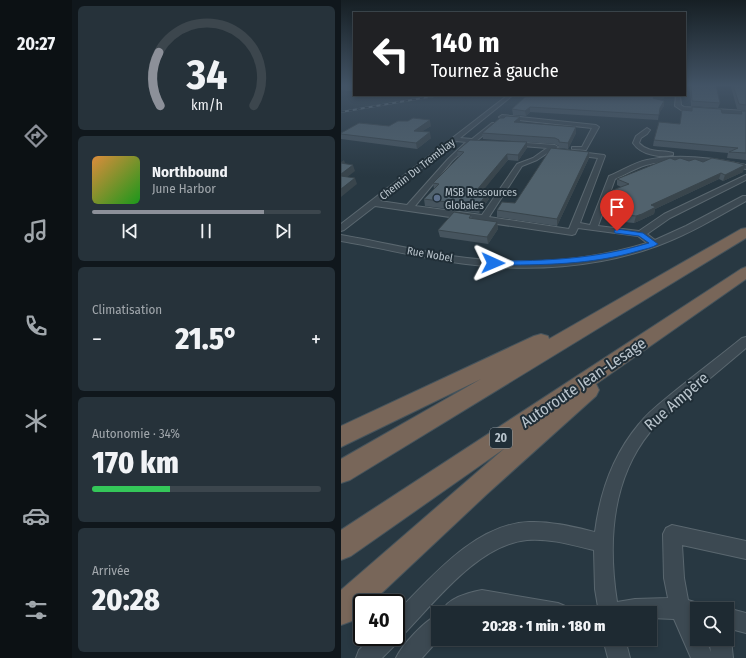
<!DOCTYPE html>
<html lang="fr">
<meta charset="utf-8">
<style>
body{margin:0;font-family:"Fira Sans Condensed",sans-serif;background:#26323a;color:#f1f3f6;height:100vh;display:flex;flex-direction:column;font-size:15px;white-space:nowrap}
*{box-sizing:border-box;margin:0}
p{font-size:13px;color:#a1a7ac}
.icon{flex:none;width:22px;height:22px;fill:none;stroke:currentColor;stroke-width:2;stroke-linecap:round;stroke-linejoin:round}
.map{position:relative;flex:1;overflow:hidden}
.panel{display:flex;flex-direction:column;gap:6px;padding:6px;background:#10171c;width:269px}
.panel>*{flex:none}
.top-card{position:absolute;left:12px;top:12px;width:333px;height:84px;border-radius:0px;box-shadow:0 2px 6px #0003,0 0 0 1px #3c464d;background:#202124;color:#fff;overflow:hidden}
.fabs{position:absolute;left:349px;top:602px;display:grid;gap:8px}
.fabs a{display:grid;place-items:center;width:44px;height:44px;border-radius:0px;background:#1e2a32;box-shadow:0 2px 6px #0003,0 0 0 1px #3c464d;font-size:20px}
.speed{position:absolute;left:12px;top:594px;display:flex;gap:8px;font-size:20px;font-weight:700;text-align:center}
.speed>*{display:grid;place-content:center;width:52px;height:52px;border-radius:50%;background:#1e2a32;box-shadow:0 2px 6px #0003,0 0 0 1px #3c464d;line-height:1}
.speed .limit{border:2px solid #111;border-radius:6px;background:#fff;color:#111}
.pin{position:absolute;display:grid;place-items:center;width:34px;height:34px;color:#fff;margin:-41px -17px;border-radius:50% 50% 50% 0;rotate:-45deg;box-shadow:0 0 4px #0007}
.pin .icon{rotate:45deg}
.me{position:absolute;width:44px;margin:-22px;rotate:91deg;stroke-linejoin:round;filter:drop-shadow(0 0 3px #0008)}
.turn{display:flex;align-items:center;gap:14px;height:84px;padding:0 12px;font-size:18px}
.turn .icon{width:52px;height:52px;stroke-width:2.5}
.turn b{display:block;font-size:28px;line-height:34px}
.big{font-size:30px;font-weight:800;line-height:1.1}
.panel .widget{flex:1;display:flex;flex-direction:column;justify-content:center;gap:6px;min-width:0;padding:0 14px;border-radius:6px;background:#26323a}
.panel .dial{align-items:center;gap:0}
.dial svg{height:104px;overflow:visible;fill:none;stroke:#3c464d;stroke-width:7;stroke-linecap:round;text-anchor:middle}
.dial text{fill:#f1f3f6;stroke:none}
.song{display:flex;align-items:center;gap:12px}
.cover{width:48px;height:48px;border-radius:6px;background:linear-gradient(135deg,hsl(30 70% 55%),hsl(120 70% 35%))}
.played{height:4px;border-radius:2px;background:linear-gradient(90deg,#8c9099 75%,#3c464d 75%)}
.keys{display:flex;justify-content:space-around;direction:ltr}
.heat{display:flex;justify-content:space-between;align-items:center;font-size:22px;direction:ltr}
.charge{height:6px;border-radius:3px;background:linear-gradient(90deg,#34c759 34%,#3c464d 0)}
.trip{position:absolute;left:90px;top:606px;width:226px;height:40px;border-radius:0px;background:#1e2a32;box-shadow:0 2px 6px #0003,0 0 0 1px #3c464d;font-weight:800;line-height:40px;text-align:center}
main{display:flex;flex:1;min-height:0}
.tabs{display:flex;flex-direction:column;width:72px;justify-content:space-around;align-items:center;background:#0c1114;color:#a1a7ac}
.tabs .icon{width:28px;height:28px}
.tabs .active{color:#8c9099}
.tabs b{font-size:18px;color:#f1f3f6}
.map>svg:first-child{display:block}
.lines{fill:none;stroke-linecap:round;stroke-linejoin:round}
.minor-casing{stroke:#5a676f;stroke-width:2}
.highway-casing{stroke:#46545c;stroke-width:2}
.minor{fill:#3c4952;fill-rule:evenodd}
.highway{fill:#786659;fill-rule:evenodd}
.rail-casing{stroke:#5e6e79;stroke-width:2}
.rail{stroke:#202e37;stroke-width:1.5;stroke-dasharray:4;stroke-linecap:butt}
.wall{fill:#46545e}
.shaded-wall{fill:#39454c}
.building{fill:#51626d;stroke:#39454c}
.route{fill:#1a73e8;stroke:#114b97}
.service-dot{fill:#5c6f8a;stroke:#202e37;stroke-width:1.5}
.labels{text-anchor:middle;stroke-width:4;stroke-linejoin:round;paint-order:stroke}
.far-street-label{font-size:11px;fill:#b9c4cc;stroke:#202e37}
.far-poi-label{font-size:11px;fill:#b9c4cc;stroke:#202e37;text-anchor:start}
.shield{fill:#202e37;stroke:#8b979f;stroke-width:1}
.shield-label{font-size:12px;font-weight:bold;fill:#b9c4cc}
.near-street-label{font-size:16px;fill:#b9c4cc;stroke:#202e37}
</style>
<main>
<nav class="tabs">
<b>20:27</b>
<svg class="icon active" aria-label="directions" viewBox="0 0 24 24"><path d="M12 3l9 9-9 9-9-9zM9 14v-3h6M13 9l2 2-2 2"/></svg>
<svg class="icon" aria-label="music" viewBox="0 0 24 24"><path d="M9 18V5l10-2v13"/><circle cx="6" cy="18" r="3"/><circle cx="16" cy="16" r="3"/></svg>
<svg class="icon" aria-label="phone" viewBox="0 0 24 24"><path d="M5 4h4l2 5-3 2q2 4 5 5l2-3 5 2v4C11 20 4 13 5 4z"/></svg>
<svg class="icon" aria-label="climate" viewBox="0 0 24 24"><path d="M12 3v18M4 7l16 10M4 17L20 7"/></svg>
<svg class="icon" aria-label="car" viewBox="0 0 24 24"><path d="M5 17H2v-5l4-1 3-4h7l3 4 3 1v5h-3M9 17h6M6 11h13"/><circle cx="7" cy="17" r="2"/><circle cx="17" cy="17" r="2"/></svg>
<svg class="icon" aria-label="filters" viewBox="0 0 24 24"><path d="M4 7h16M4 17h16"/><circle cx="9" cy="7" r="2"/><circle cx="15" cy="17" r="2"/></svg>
</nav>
<section class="panel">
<div class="widget dial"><svg viewBox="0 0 100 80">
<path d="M14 69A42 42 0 1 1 86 69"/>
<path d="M14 69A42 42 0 0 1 13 28" stroke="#8c9099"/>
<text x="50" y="56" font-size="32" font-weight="700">34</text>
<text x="50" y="72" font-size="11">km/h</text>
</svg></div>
<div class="widget">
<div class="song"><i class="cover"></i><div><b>Northbound</b><p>June Harbor</p></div></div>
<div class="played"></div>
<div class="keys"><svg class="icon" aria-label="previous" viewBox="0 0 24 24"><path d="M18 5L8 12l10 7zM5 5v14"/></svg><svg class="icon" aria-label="pause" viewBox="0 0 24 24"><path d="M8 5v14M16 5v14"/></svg><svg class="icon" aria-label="next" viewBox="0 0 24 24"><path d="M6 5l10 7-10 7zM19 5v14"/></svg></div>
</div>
<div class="widget"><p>Climatisation</p>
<div class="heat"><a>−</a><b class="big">21.5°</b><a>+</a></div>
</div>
<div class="widget"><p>Autonomie · 34%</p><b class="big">170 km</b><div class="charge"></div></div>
<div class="widget"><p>Arrivée</p><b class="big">20:28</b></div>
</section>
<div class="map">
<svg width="405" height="658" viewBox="0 0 405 658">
<rect width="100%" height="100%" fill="#283842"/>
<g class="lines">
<defs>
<path id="minor" d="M 167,95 L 172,95 L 119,138 L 131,139 L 151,123 L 155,123 L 155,125 L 134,142 L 128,143 L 128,145 L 111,161 L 74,206 L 141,215 L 176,164 L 192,158 L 206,148 L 169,145 L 168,144 L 171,142 L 214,145 L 217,147 L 214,149 L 263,155 L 264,156 L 239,223 L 249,225 L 268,176 C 281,171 292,163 306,160 C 337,153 374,158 405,165 L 405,169 C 379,163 331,157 305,165 C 295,168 285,174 274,179 L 257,226 L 298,231 L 323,214 L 405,175 L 405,180 L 329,218 L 306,234 L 314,240 L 345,226 L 402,196 L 405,196 L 405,201 C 376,217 347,235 316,246 C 256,268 188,272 125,264 C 83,259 42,248 0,241 L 0,235 C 42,242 83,253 126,258 C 186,265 248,261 306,243 L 297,236 L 237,228 L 234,234 L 231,235 L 34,206 L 3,230 L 0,231 L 0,224 ZM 115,141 L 125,142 L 107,159 L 66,205 L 39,201 ZM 208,152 L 257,158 L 228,229 L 148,217 L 181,166 L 196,160 Z
M 335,95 L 339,95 L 340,105 L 343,107 L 405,111 L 405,115 L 340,110 L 334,106 Z
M 161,115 L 255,125 L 258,127 L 245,150 L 231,149 L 231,147 L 241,147 L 251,128 L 159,118 L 158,117 Z
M 306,128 L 309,130 L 306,134 L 300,138 L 298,143 C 307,153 321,150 332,153 L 332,155 C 319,158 300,155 292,143 L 295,136 Z
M 405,337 L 405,348 C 384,366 363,383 342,401 C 331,410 318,420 309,432 C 270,480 267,544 276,602 L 294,599 L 327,598 L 323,578 L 322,534 L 325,528 L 331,525 L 405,541 L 405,559 L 341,545 L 343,578 L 347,600 L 363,605 L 365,609 L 356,609 L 356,639 L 364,639 L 370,652 L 368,639 L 386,639 L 387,631 L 390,639 L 392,658 L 350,658 L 333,619 L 309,618 L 309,613 L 258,613 L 254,589 L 253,550 C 232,545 208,538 186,540 C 137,545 95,601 62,635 L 56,638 L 54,645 L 41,658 L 15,658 L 18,650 L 31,637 L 55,637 L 55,613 C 90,578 134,524 188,522 C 210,521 233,527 254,532 C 259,492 272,455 298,424 C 308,411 322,401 334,391 C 356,373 379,356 401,338 Z
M 141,590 L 217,603 L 224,606 L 227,613 L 158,613 L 141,610 L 129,613 L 100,613 C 106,598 126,593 141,590 Z
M 386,608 L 405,613 L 405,633 L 386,628 L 386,609 L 383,609 Z
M 97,615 L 97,639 L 98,639 L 81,658 L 55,658 C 61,645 84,620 97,615 Z
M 262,639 L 284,639 L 289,658 L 267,658 Z"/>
<path id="highway" d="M 405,228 L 405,238 L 9,480 L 0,483 L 0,459 L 140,379 L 0,447 L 0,426 L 193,336 L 200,334 L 207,336 L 208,339 L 400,229 Z
M 405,267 L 405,279 L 255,384 L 258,390 L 255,396 L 146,494 L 30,603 L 21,603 L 21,611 L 11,621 L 0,625 L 0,590 L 164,448 L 10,556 L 0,560 L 0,530 L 400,269 Z"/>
</defs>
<use href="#minor" class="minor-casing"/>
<use href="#highway" class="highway-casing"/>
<use href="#minor" class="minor"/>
<use href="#highway" class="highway"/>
<defs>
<path id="rail" d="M 0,112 L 99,95"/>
</defs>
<use href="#rail" class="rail-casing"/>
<use href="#rail" class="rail"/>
</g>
<path class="wall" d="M 0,85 L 13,85 L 13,91 L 0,90 Z
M 350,85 L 379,103 L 377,108 L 350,106 L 349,88 Z
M 390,85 L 405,85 L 405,111 L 396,109 L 390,87 Z
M 184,97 L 323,98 L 319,100 L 323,101 L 323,106 L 318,113 L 317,120 L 189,112 L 185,116 L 172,115 L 171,109 Z
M 351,107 L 381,113 L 399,114 L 400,111 L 405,111 L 405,160 L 386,158 L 387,153 L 312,146 L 313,140 L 339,124 L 350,111 Z
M 179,117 L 178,123 L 235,133 L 227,149 L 218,148 L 218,146 L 214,144 L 142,139 L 141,133 Z
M 48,126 L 90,126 L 81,131 L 90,138 L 76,149 L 0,139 L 0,133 Z
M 186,148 L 177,161 L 167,160 L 140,192 L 148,199 L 138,213 L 84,206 L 83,199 L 93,189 L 92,183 L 118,157 L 117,157 L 116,151 Z
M 248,152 L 248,158 L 216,226 L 156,217 L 156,210 L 174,203 Z
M 334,160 L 362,162 L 402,172 L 382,181 L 378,179 L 314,209 L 313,214 L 300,220 L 293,223 L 283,222 L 263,213 L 264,206 L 272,200 L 269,198 L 269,191 L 280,187 L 276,185 L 276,179 Z
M 130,215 L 131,219 L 156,222 L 157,229 L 147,244 L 99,237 L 97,230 Z"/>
<path class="shaded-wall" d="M 319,95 L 324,95 L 323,98 L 312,103 L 312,98 Z
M 323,101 L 323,106 L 318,113 L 319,108 Z
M 189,107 L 189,112 L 185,116 L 184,111 Z
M 179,117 L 179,122 L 174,128 L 173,122 Z
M 89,120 L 90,126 L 74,136 L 73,131 Z
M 235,127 L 235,133 L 227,149 L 227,143 Z
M 89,132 L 90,138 L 76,149 L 75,143 Z
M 186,142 L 186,148 L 177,161 L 177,155 Z
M 248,152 L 248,158 L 216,226 L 216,219 Z
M 166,154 L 167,160 L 136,198 L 135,191 Z
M 3,160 L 5,166 L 0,169 L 0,162 Z
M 12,165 L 14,171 L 0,182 L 0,174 Z
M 404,165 L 402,172 L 382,181 L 384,175 Z
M 380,173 L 378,179 L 314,209 L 313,214 L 300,220 L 293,223 L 295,216 L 310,205 Z
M 14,178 L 16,184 L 0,197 L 0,189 Z
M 147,192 L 148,199 L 138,213 L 137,206 Z
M 156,222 L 157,229 L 147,244 L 146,237 Z"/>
<path class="building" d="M 0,85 L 13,85 L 13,86 Z
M 350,85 L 375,85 L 379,103 L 351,101 Z
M 392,85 L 405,85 L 405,105 L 398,104 Z
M 201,95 L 319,95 L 312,98 L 323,101 L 319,108 L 318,115 L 189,107 L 184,111 L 171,109 L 184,97 L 199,96 Z
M 351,107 L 380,109 L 381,113 L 401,114 L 400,111 L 405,111 L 405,153 L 388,152 L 397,148 L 313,140 L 318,122 L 339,124 L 341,110 L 351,111 Z
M 165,116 L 179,117 L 173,122 L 235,127 L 227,143 L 218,142 L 218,140 L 214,138 L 141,133 L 159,118 L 163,118 Z
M 72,118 L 89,120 L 73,131 L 89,132 L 75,143 L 0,134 L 0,133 L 18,123 L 48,126 L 57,121 L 67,121 Z
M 129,140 L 186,142 L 177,155 L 166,154 L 135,191 L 147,192 L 137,206 L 83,199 L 98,184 L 92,183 L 123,152 L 116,151 Z
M 210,148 L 248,152 L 216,219 L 156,210 L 161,202 L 174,203 Z
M 329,158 L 334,160 L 339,158 L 348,161 L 354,159 L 362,162 L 371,158 L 393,162 L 404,165 L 384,175 L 380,173 L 310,205 L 315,207 L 301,214 L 295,216 L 284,215 L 264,206 L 265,203 L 280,197 L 269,191 L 288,184 L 276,179 Z
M 0,163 L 12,165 L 0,174 Z
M 0,176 L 14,178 L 0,189 Z
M 113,212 L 130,215 L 128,218 L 156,222 L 146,237 L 97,230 Z"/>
<linearGradient id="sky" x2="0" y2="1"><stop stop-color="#161f24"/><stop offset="0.48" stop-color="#425365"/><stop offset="1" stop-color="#425365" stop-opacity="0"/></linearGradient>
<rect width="405" height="177" fill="url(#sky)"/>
<path class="route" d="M 276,229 L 302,233 L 317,244 C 312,248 303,249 297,251 C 250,265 201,265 152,265 L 148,263 L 152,261 C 206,261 255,259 308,243 L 298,236 L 274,233 L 273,231 Z"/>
<circle class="service-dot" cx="96" cy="198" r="4"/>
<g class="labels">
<g class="far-street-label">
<text transform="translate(76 169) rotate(-38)" y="4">Chemin Du Tremblay</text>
<text transform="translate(89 254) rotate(10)" y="4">Rue Nobel</text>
</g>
<g class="far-poi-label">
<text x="104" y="196">MSB Ressources<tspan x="104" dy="13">Globales</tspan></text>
</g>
<rect class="shield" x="149" y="428" width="22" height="20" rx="3"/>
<g class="shield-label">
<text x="160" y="442">20</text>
</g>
<g class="near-street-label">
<text transform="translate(242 382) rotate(-34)" y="6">Autoroute Jean-Lesage</text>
<text transform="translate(335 401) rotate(-41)" y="6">Rue Ampère</text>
</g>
</g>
</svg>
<div class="fabs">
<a><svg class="icon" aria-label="search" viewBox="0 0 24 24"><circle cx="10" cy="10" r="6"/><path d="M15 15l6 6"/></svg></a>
</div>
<div class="speed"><div class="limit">40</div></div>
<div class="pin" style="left:276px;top:231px;background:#d93025"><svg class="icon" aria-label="arrive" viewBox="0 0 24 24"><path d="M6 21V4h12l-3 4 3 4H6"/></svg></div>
<svg class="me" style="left:152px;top:263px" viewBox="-20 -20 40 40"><path d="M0-17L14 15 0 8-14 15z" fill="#1a73e8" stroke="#fff" stroke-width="4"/></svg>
<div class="trip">20:28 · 1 min · 180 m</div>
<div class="top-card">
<div class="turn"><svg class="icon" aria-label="left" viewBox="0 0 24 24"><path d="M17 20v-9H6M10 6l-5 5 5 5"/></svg><div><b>140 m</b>Tournez à gauche</div></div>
</div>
</div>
</main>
